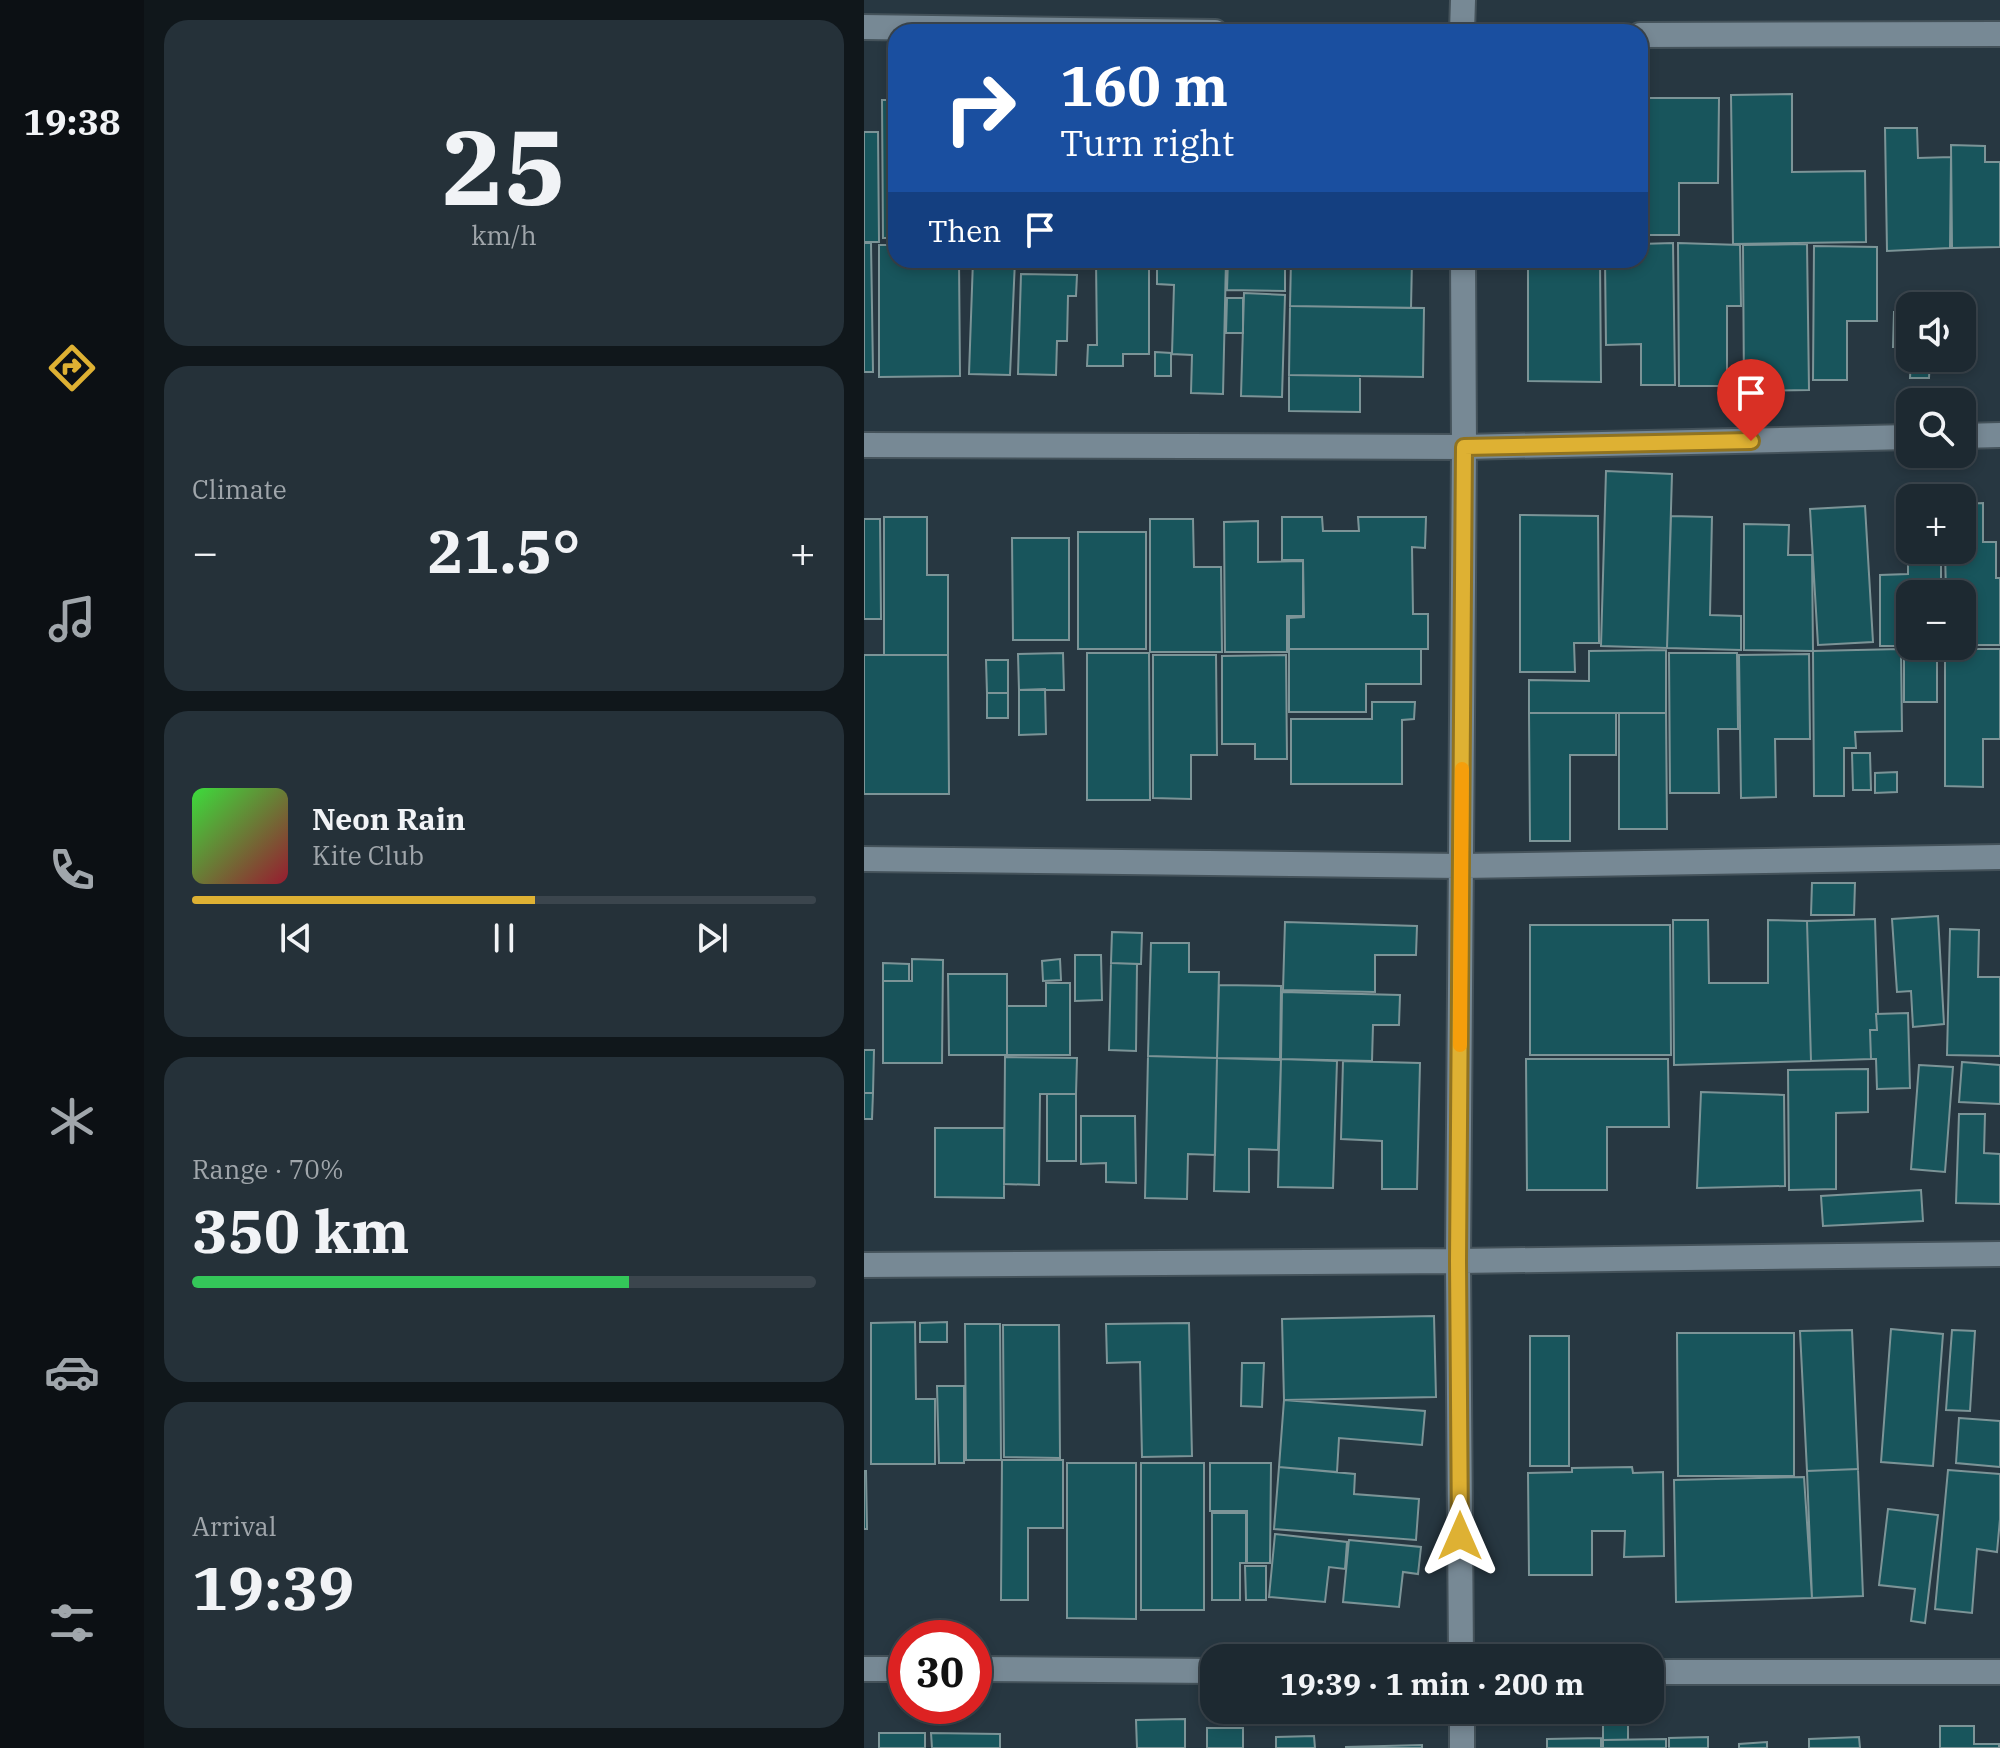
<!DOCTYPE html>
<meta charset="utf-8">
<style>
body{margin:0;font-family:"IBM Plex Serif",serif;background:#253139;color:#f1f3f6;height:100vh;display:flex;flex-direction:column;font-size:30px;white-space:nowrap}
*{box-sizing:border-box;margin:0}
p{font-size:26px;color:#a0a6ab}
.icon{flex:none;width:44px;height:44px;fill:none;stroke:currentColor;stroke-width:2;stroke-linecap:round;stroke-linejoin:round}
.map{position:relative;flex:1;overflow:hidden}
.drawer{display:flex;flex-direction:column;gap:20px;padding:20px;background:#10171b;width:720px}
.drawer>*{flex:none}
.banner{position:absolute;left:24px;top:24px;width:760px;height:244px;border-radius:24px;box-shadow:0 4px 12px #0003,0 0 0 2px #3b454d;background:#1a4fa0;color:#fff;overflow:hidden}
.buttons{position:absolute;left:1032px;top:292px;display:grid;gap:16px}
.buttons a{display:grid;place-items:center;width:80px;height:80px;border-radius:16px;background:#1d2931;box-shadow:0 4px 12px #0003,0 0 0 2px #3b454d;font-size:40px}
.speed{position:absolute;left:24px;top:1620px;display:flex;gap:16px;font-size:40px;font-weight:700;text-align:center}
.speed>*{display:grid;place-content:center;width:104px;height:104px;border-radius:50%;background:#1d2931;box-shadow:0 4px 12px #0003,0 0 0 2px #3b454d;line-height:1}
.speed .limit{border:12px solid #d22;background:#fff;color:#111}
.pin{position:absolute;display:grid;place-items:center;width:68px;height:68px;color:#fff;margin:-82px -34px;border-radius:50% 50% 50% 0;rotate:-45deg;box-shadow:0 0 8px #0007}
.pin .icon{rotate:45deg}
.me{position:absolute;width:88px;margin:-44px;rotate:0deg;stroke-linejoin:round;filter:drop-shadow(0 0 6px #0008)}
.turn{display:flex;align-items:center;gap:28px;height:168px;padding:0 40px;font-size:36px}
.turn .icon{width:104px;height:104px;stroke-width:2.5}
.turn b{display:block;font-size:56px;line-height:68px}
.then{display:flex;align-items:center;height:76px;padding:0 40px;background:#0003;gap:16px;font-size:30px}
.big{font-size:60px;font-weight:800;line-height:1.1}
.drawer .widget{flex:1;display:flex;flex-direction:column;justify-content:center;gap:12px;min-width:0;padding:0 28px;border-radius:24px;background:#253139}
.drawer .dial{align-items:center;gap:0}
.dial b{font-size:104px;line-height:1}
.song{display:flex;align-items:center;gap:24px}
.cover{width:96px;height:96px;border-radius:12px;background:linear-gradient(135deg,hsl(120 70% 55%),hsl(350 70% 35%))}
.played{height:8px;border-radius:4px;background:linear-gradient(90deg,#deb133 55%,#3b454d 55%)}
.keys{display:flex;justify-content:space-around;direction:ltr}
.heat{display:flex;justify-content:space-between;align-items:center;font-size:44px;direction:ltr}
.charge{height:12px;border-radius:6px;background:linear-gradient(90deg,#34c759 70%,#3b454d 0)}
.trip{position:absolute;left:336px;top:1644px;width:464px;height:80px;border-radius:24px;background:#1d2931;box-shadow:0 4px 12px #0003,0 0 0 2px #3b454d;font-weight:800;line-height:80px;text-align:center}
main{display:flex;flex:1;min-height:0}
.tabs{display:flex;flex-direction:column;width:144px;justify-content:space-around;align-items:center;background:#0c1014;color:#a0a6ab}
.tabs .icon{width:56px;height:56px}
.tabs .current{color:#deb133}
.tabs b{font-size:36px;color:#f1f3f6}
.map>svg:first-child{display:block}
.building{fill:#18555c;stroke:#7c9497;stroke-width:2}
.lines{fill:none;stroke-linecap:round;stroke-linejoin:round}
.minor-casing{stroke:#44525a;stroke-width:28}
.minor{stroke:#778995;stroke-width:24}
.route-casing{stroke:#907321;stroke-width:20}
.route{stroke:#deb133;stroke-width:14}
.slow{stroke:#f59e0b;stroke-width:14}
</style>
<main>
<nav class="tabs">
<b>19:38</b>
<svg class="icon current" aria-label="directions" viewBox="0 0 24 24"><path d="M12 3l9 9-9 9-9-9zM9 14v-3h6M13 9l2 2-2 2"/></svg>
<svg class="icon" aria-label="music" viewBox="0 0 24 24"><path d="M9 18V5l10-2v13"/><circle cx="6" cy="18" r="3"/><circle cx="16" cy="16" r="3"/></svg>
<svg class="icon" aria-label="phone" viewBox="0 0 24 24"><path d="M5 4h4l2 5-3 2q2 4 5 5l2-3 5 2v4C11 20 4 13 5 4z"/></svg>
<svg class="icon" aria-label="climate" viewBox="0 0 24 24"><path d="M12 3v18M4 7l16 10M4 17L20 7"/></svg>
<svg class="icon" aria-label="car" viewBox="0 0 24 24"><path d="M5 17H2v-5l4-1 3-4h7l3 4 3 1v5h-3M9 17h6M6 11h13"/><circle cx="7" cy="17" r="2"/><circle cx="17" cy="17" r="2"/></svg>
<svg class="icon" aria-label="filters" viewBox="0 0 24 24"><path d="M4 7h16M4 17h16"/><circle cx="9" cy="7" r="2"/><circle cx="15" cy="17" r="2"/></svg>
</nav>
<section class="drawer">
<div class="widget dial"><b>25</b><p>km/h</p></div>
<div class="widget"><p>Climate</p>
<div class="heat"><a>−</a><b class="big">21.5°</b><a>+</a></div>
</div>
<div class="widget">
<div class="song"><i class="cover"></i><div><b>Neon Rain</b><p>Kite Club</p></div></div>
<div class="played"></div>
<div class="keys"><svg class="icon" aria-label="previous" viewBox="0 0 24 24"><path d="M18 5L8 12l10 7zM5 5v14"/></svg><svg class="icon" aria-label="pause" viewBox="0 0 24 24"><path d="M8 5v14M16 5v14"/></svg><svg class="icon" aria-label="next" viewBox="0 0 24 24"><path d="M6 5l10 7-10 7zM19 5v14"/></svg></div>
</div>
<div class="widget"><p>Range · 70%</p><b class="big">350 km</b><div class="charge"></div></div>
<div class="widget"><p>Arrival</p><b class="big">19:39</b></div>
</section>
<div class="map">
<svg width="1136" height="1748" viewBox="0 0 1136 1748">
<rect width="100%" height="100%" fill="#273741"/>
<path class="building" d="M 928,94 L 928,172 L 1001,171 L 1002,242 L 869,244 L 867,95 Z
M 776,98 L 855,98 L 854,183 L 815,183 L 815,235 L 776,235 Z
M 18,100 L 32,100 L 32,238 L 19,238 Z
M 1021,128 L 1053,128 L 1054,158 L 1087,157 L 1086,248 L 1023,251 Z
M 0,132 L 14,132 L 15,242 L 0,242 Z
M 1087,145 L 1121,146 L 1121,162 L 1136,162 L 1136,247 L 1088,248 Z
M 0,243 L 7,243 L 9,372 L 0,372 Z
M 809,243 L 811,385 L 777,385 L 777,344 L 742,345 L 741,260 L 776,260 L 776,244 Z
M 814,243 L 876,245 L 877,306 L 863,306 L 863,386 L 815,386 Z
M 943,244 L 945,390 L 880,391 L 879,245 Z
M 15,245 L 32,245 L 32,260 L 95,260 L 96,376 L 15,377 Z
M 950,246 L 1013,247 L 1013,321 L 983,321 L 983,380 L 949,380 Z
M 109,260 L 151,260 L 146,375 L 105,374 Z
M 232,260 L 285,260 L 285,354 L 259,354 L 259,366 L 223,366 L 224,345 L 233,345 Z
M 293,260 L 362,260 L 359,394 L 327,393 L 328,355 L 308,354 L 310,285 L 293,284 Z
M 364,260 L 421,260 L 421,291 L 363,290 Z
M 427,260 L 548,260 L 547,308 L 426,306 Z
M 664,260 L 736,260 L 737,382 L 664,381 Z
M 157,274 L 213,275 L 212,296 L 204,296 L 203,341 L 193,341 L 192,375 L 154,374 Z
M 380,293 L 421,295 L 418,397 L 377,396 Z
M 363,298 L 379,298 L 379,333 L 362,333 Z
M 426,306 L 560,308 L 559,377 L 425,375 Z
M 1030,312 L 1046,313 L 1046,347 L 1029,347 Z
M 291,352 L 307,353 L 307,376 L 291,376 Z
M 1047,358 L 1066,358 L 1065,378 L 1046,378 Z
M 425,375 L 496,376 L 496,412 L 425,411 Z
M 742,471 L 808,474 L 803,648 L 737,646 Z
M 1119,503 L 1119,542 L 1132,542 L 1132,578 L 1136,578 L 1136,645 L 1098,645 L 1098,594 L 1082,594 L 1081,550 L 1098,550 L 1098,504 Z
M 1001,506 L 1009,642 L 954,645 L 946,509 Z
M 656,515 L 734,516 L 735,643 L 710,643 L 711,672 L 656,672 Z
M 807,516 L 848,517 L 846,615 L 877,616 L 877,650 L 803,648 Z
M 20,517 L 63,517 L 63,575 L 84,575 L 84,655 L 20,655 Z
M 418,517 L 458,517 L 459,531 L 495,531 L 494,517 L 562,517 L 561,548 L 548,547 L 549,614 L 564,614 L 564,649 L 425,649 L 425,618 L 440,617 L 439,560 L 418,560 Z
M 0,519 L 16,519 L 17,619 L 0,619 Z
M 286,519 L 329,519 L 330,567 L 357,567 L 358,652 L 286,652 Z
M 394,521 L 394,562 L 439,561 L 439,616 L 423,616 L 423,652 L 361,652 L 360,522 Z
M 880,524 L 925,525 L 924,555 L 948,555 L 949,651 L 880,650 Z
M 1044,525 L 1046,526 L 1046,550 L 1077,550 L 1077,594 L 1046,594 L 1046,646 L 1016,646 L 1016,575 L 1044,574 Z
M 214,532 L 282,532 L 282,649 L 214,649 Z
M 148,538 L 205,538 L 205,640 L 149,640 Z
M 425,649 L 557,649 L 557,684 L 502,684 L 502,712 L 425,712 Z
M 1037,649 L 1038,731 L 991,732 L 992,748 L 980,748 L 980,796 L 950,796 L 949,651 Z
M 1081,649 L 1136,649 L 1136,739 L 1119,739 L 1119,787 L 1081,786 Z
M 802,650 L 802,713 L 665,713 L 665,680 L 725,681 L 725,651 Z
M 1040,650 L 1073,650 L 1073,702 L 1040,702 Z
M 199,653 L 200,690 L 155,690 L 154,654 Z
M 223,653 L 285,653 L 286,800 L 223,800 Z
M 805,653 L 873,653 L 874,729 L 854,729 L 855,793 L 806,793 Z
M 945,654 L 946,739 L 911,739 L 912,797 L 877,798 L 875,655 Z
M 0,655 L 84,655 L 85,794 L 0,794 Z
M 289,655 L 352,655 L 353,755 L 327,755 L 327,799 L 289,798 Z
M 422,655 L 423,759 L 391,759 L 391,744 L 358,744 L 358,656 Z
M 122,660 L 144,660 L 144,693 L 123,693 Z
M 181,689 L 182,734 L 155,735 L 155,690 Z
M 123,693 L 144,693 L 144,718 L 123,718 Z
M 508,702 L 551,702 L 550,719 L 538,720 L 538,784 L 427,784 L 427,719 L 508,719 Z
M 665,713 L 752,713 L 752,755 L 706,755 L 706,841 L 666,841 Z
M 755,713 L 802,713 L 803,829 L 755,829 Z
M 988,753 L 1006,753 L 1007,790 L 989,790 Z
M 1033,772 L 1033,792 L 1011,793 L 1011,773 Z
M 948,883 L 991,883 L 990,915 L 947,915 Z
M 1074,916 L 1080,1024 L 1049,1027 L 1047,991 L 1033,992 L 1028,919 Z
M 1011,919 L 1014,1014 L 1012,1014 L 1013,1030 L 1006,1030 L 1007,1059 L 947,1061 L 943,921 Z
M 809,920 L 844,920 L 845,983 L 904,983 L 904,920 L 943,921 L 947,1061 L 810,1065 Z
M 421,922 L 553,926 L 552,955 L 511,955 L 511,992 L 419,990 Z
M 666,925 L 806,925 L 807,1055 L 666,1055 Z
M 1086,929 L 1115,930 L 1114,977 L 1136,977 L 1136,1056 L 1083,1055 Z
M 248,932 L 278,933 L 277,964 L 247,963 Z
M 287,943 L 325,943 L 325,972 L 355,972 L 353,1058 L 284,1056 Z
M 211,955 L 237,955 L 238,1000 L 211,1001 Z
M 48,959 L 79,960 L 78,1063 L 19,1063 L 19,981 L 48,981 Z
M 196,959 L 197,980 L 179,981 L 178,961 Z
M 19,963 L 45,964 L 45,981 L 19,981 Z
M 247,963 L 273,964 L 272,1051 L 245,1050 Z
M 84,974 L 143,974 L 143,1055 L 85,1055 Z
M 182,983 L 206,983 L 206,1055 L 143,1055 L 143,1006 L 182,1006 Z
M 355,985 L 417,986 L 416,1060 L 353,1058 Z
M 418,992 L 536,995 L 535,1025 L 509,1025 L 508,1061 L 417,1059 Z
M 1044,1013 L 1046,1088 L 1013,1089 L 1012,1059 L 1007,1059 L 1006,1030 L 1013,1030 L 1012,1014 Z
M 0,1050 L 10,1050 L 9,1093 L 0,1093 Z
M 284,1056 L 353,1058 L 351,1155 L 324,1154 L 323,1199 L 281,1198 Z
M 141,1057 L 213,1058 L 212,1094 L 176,1094 L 175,1185 L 140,1184 Z
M 353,1058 L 417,1059 L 414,1150 L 385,1149 L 385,1192 L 350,1191 Z
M 417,1059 L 473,1061 L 469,1188 L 414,1187 Z
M 662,1059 L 804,1059 L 805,1127 L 743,1127 L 743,1190 L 663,1190 Z
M 479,1061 L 556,1063 L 553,1189 L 518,1189 L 518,1141 L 477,1139 Z
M 1098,1062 L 1136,1065 L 1136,1104 L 1095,1102 Z
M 1055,1065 L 1089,1067 L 1081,1172 L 1047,1169 Z
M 1004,1069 L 1004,1112 L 972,1113 L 972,1189 L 925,1190 L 924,1070 Z
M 837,1092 L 920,1095 L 921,1186 L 833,1188 Z
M 0,1093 L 9,1093 L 8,1119 L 0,1119 Z
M 183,1094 L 212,1094 L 212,1161 L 183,1161 Z
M 1095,1114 L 1121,1114 L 1120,1153 L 1136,1154 L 1136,1204 L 1092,1203 Z
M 217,1116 L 271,1116 L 272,1183 L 242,1182 L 242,1163 L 217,1164 Z
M 71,1128 L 140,1128 L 140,1198 L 71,1197 Z
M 1057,1190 L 1059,1221 L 959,1226 L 957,1196 Z
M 570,1316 L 572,1397 L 420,1400 L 418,1319 Z
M 51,1322 L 52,1399 L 71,1399 L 71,1464 L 7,1464 L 7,1323 Z
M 83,1322 L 83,1342 L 56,1342 L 56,1323 Z
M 325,1323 L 328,1456 L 278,1457 L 276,1362 L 243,1363 L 242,1324 Z
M 101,1324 L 136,1324 L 137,1460 L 102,1460 Z
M 139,1325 L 195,1325 L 196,1458 L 140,1457 Z
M 1027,1329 L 1079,1334 L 1069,1466 L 1017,1462 Z
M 988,1330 L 994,1469 L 943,1471 L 936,1331 Z
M 1088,1330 L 1111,1331 L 1106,1411 L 1082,1410 Z
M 813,1333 L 930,1333 L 930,1476 L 814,1476 Z
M 666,1336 L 705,1336 L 705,1466 L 666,1466 Z
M 378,1363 L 400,1363 L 398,1407 L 377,1406 Z
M 73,1386 L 100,1386 L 100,1463 L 75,1463 Z
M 420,1400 L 561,1411 L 558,1445 L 475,1438 L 473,1472 L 415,1467 Z
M 1095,1418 L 1136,1421 L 1136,1467 L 1092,1463 Z
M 138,1460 L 199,1460 L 199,1528 L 164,1528 L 164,1600 L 137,1600 Z
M 203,1463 L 272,1463 L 272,1619 L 203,1618 Z
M 277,1463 L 340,1463 L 340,1610 L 277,1610 Z
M 346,1463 L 407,1463 L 406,1563 L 383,1563 L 383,1511 L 346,1511 Z
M 415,1467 L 491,1474 L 490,1494 L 555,1499 L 552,1540 L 410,1529 Z
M 768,1467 L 769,1473 L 799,1472 L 800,1556 L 760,1557 L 761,1531 L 728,1531 L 728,1575 L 665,1575 L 664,1473 L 708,1472 L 708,1468 Z
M 994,1469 L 999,1596 L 948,1598 L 943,1471 Z
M 1084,1470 L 1136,1474 L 1136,1519 L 1133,1552 L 1113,1549 L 1108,1613 L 1071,1609 Z
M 0,1471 L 2,1471 L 3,1529 L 0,1529 Z
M 940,1477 L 948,1598 L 812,1602 L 810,1480 Z
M 1024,1509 L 1074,1515 L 1061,1623 L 1047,1621 L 1051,1589 L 1015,1585 Z
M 348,1513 L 382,1513 L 382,1563 L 376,1563 L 376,1600 L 348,1600 Z
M 411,1534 L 483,1542 L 481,1569 L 465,1567 L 461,1602 L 405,1597 Z
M 485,1540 L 557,1547 L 554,1574 L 539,1572 L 535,1607 L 479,1602 Z
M 381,1566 L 402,1566 L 402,1600 L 382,1600 Z
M 321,1719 L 321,1748 L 273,1748 L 272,1720 Z
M 739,1724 L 764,1724 L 764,1740 L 739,1740 Z
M 1076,1726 L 1110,1726 L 1110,1744 L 1135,1744 L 1135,1748 L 1076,1748 Z
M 343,1728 L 379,1728 L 379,1748 L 343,1748 Z
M 15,1733 L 61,1733 L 61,1748 L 15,1748 Z
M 67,1733 L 136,1734 L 136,1748 L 68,1748 Z
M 450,1736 L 451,1748 L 412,1748 L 412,1737 Z
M 844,1737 L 844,1748 L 805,1748 L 805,1738 Z
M 995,1737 L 996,1748 L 945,1748 L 945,1739 Z
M 737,1738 L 737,1748 L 683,1748 L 683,1739 Z
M 802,1739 L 802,1748 L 739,1748 L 739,1740 Z
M 903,1742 L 903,1748 L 875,1748 L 875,1744 Z
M 558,1745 L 558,1748 L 482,1748 L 482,1747 Z"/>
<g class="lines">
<defs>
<path id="minor" d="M 0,27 L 351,32
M 598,32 L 599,0
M 776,35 L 1136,34
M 1098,436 L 1136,435
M 0,445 L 600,447 L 1046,437
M 0,859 L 597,866 L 1136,857
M 0,1265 L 594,1261 L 1136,1254
M 597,1658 L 594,1261 L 600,447 L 599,260
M 0,1669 L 42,1669
M 110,1669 L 350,1671
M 786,1672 L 1136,1672
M 598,1710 L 598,1748"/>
</defs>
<use href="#minor" class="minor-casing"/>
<use href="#minor" class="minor"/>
</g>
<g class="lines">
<defs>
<path id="route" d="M 596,1536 L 594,1261 L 600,447 L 887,441"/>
</defs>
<use href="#route" class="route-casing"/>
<use href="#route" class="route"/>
<path class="slow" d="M 596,1045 L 598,769"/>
</g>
</svg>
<div class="buttons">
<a><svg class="icon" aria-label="sound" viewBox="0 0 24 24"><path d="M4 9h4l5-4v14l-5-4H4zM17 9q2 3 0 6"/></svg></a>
<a><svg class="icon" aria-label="search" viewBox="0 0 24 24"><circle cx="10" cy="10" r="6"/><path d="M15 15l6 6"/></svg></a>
<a>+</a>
<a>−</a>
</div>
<div class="speed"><div class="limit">30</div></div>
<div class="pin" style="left:887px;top:441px;background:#d93025"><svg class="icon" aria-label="arrive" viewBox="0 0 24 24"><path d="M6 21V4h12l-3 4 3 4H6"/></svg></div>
<svg class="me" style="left:596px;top:1536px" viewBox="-20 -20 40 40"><path d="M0-17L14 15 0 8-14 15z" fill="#deb133" stroke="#fff" stroke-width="4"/></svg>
<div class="trip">19:39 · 1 min · 200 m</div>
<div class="banner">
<div class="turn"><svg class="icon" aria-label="right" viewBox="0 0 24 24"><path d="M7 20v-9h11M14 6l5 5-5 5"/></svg><div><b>160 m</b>Turn right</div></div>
<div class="then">Then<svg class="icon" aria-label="arrive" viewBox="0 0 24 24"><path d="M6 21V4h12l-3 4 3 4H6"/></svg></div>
</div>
</div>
</main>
